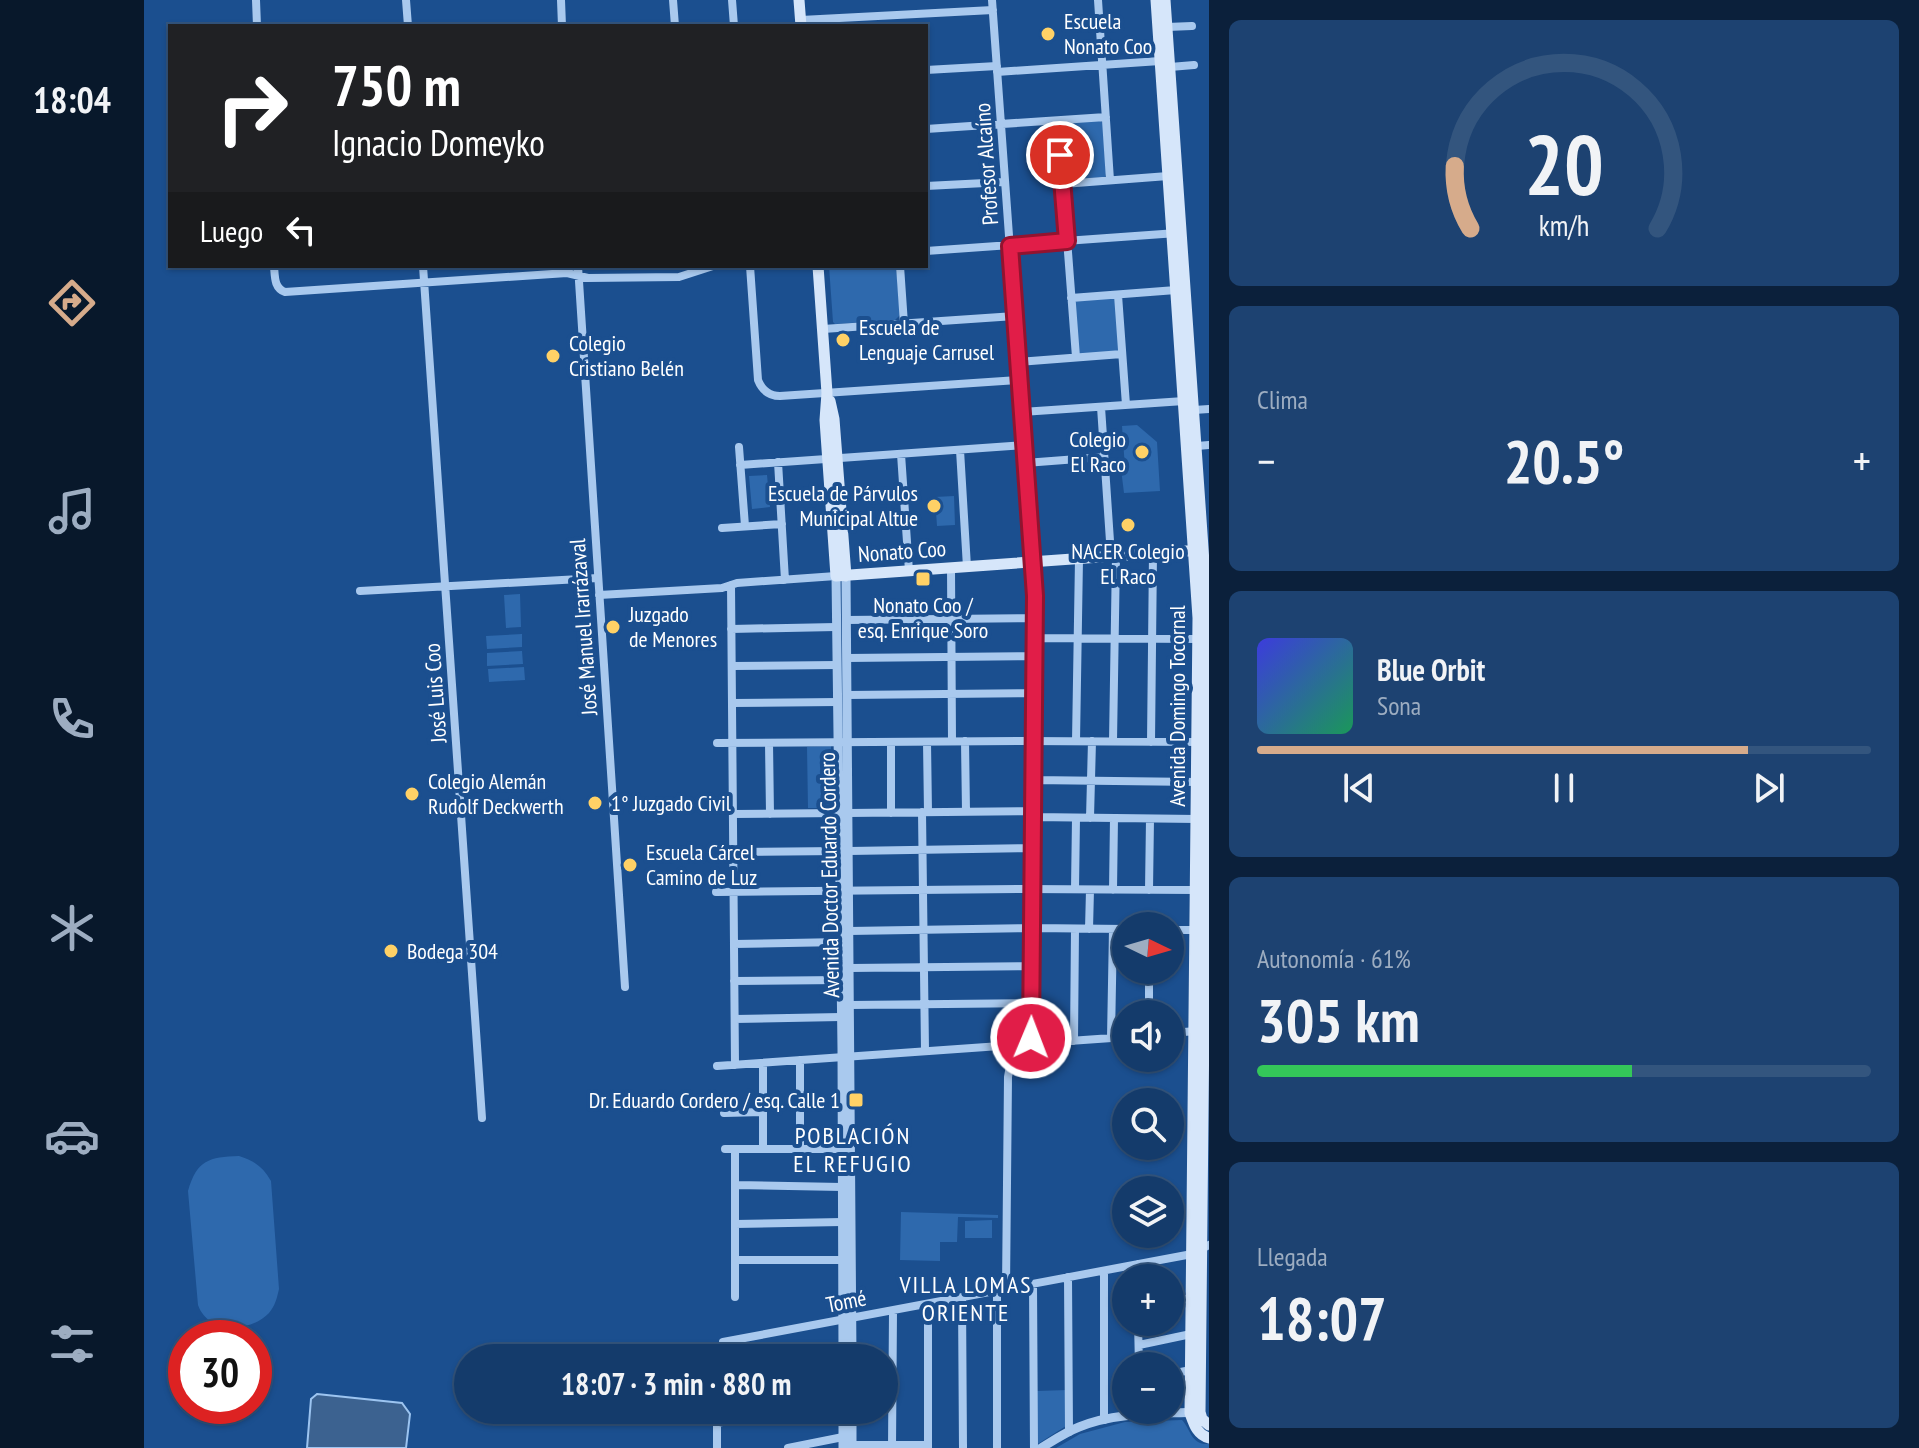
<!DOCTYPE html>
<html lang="es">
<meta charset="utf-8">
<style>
body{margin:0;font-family:"PT Sans Narrow",sans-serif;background:#1d4271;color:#f1f3f6;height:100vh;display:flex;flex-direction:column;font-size:30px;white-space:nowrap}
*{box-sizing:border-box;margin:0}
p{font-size:26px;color:#9dadc1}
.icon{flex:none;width:44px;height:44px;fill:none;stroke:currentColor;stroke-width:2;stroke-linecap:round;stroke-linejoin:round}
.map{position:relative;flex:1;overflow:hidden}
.sheet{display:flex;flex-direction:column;gap:20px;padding:20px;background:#0b203b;width:710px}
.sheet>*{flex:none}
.top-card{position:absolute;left:24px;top:24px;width:760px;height:244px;border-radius:0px;box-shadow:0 2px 6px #0004,0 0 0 2px #33557e;background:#202124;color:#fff;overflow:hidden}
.needle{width:52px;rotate:95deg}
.tools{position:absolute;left:968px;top:912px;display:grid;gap:16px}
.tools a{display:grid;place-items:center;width:72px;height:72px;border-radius:50%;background:#143b6b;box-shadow:0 2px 6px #0004,0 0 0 2px #33557e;font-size:40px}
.speed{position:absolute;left:24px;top:1320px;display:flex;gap:16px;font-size:40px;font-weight:700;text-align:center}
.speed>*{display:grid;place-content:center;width:104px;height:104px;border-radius:50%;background:#143b6b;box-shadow:0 2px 6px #0004,0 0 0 2px #33557e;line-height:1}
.speed .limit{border:12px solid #d22;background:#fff;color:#111}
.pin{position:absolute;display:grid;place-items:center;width:68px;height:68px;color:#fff;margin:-34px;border:4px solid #fff;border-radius:50%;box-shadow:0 2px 8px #0007}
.me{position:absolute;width:88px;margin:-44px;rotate:1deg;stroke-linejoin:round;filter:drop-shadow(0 0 6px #0008)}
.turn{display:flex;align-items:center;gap:28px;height:168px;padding:0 32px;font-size:36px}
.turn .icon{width:104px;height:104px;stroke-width:2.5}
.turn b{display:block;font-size:56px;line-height:68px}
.then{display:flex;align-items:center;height:76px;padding:0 32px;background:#0003;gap:16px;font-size:30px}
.big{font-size:60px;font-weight:700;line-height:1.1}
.sheet .card{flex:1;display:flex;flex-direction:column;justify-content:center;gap:12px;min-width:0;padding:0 28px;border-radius:12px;background:#1d4271}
.sheet .dial{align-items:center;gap:0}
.dial svg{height:208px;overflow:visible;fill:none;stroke:#33557e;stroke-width:7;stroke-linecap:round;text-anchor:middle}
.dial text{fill:#f1f3f6;stroke:none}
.song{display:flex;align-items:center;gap:24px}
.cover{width:96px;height:96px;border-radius:12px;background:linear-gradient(135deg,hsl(240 70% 55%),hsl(150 70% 35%))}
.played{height:8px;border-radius:4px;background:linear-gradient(90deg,#d6ab8b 80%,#33557e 80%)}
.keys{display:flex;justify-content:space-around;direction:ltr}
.heat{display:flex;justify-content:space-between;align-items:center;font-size:44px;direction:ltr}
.charge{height:12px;border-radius:6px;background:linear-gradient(90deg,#34c759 61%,#33557e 0)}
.trip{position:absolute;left:310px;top:1344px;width:444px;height:80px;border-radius:40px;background:#143b6b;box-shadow:0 2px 6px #0004,0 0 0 2px #33557e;font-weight:700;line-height:80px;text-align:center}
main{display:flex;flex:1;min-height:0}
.tabs{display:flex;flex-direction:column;width:144px;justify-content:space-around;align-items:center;background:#08182b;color:#9dadc1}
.tabs .icon{width:56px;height:56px}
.tabs .on{color:#d6ab8b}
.tabs b{font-size:36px;color:#f1f3f6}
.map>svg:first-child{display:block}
.green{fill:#2e69ad}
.water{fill:#3c6290;stroke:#9cc4f0;stroke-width:2}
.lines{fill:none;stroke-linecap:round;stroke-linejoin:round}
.minor{stroke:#a9c9ee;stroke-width:8}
.tertiary{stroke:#a9c9ee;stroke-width:9}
.secondary{stroke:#d6e6fa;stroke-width:11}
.route-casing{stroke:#92132f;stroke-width:20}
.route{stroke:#e11d48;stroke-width:14}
.poi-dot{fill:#ffd166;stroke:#1b4f8f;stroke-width:3}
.labels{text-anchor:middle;stroke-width:8;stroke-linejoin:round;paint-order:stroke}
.poi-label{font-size:22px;fill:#fff;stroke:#1b4f8f;text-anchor:start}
.street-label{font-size:22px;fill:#fff;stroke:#1b4f8f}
.neighbourhood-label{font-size:24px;letter-spacing:2px;fill:#fff;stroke:#1b4f8f}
</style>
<main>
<nav class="tabs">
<b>18:04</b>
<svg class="icon on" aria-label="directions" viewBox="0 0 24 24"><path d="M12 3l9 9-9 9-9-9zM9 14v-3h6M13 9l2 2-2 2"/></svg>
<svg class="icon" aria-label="music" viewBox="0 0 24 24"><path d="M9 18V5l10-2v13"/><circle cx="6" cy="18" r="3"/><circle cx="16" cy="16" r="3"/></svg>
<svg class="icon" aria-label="phone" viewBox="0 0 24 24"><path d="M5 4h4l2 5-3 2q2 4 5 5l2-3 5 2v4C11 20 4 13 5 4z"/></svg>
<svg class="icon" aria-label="climate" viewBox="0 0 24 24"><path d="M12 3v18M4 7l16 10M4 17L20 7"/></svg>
<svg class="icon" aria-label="car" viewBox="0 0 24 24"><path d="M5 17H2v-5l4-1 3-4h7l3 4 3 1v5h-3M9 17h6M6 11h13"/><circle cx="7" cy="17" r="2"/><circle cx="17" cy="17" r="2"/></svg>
<svg class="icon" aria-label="filters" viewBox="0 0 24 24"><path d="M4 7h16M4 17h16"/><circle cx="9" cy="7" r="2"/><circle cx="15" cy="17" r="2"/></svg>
</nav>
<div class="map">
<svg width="1065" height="1448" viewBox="0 0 1065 1448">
<rect width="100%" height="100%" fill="#1b4f8f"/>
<path class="green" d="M 956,120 L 959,123 L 962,173 L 961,177 L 926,179 L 922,177 L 918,126 L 920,122 Z
M 685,266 L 752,266 L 756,315 L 751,320 L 691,324 L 689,322 Z
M 971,298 L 976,350 L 973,352 L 935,355 L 930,303 L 932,301 Z
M 993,425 L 1013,442 L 1016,491 L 980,493 L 977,469 L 981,468 L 978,426 Z
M 623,475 L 626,507 L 608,509 L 605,476 Z
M 810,496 L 811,525 L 793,526 L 791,497 Z
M 376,594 L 377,627 L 362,628 L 360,595 Z
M 378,634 L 378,647 L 343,649 L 342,636 Z
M 378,651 L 379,664 L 343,666 L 343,653 Z
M 380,667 L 381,680 L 345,682 L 344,669 Z
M 687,746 L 688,808 L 664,808 L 663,747 Z
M 890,1025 L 924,1025 L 924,1036 L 890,1039 Z
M 95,1156 C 111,1161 119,1167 127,1181 L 135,1289 C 133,1298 131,1306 125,1313 C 106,1333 64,1334 54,1305 L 44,1191 C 53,1160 65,1157 95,1156 Z
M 757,1212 L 854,1215 L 854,1218 L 814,1217 L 813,1242 L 796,1242 L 796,1261 L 756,1260 Z
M 848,1220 L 848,1238 L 821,1238 L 821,1221 Z
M 924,1390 L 922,1426 L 892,1445 L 893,1391 Z
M 1038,1420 C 1047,1430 1047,1445 1065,1444 L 1065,1448 L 912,1448 L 936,1434 L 981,1422 Z"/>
<path class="water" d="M 173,1394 L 258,1403 L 266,1414 L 262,1448 L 163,1448 L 167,1399 Z"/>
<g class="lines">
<path class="minor" d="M 112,0 L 113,26
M 262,0 L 264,26
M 417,0 L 418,26
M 529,0 L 531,26
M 588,0 L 590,26
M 848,0 L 891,596 L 887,1044
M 954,0 L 966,180
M 657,20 L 849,10
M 1023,27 L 1048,26
M 1026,67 L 1050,65
M 782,70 L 853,66
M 853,72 L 1016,61
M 914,121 L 932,357
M 782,129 L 962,117
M 919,184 L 1024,176
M 782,186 L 861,182
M 782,251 L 1033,233
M 130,266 C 131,277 130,288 141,292 L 423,273 L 444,278 L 535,277 L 569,266
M 279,266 L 338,1118
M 434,266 L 481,987
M 606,266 L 614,380 C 618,390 625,396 636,396 L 875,380
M 756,266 L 760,324
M 974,295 L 982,405
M 927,298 L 1032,290
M 679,329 L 871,316
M 874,362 L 978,354
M 957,407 L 967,556
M 1050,410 L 1065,409
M 878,412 L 1040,401
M 1053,446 L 1065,445
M 595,447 L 601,526
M 816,450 L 823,567
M 757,454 L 765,571
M 634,462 L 641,580
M 881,463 L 960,457
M 596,465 L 880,445
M 578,528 L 638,524
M 807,568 L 808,741
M 587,585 L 591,1065
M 216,591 L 454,578
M 455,595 L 578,588 L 593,583 L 692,576
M 702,620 L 891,618
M 587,629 L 692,627
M 890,638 L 1055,639
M 703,658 L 890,656
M 588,666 L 693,665
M 703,695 L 890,693
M 588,703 L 694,702
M 821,741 L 822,812
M 932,741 L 935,559
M 969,741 L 972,556
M 747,742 L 747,813
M 783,742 L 784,812
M 1007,742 L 1009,553
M 573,743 L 881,741 L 1056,742
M 625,743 L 626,814
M 889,780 L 1053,782
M 778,812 L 781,1051
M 704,813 L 889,811
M 589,814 L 695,813
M 889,817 L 1053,819
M 946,818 L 948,741
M 705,851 L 889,848
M 589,852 L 695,851
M 931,889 L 932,818
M 969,890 L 970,818
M 1005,890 L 1006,819
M 572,892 L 881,889 L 1052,890
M 945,929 L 946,890
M 1026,930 L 1052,930
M 705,931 L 888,928 L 982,929
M 590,944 L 697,942
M 706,968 L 887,966
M 590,981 L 697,980
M 706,1005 L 887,1003
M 1005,1014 L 1005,970
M 591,1019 L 697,1017
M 1026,1033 L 1053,1031
M 967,1038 L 969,929
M 930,1041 L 931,929
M 619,1063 L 619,1149
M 573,1066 L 982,1037
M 580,1113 L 619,1112
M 581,1149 L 704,1149
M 656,1149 L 656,1060
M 591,1185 L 698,1187
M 591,1224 L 698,1222
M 591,1260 L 702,1260
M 960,1271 L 960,1420
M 924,1277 L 925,1432
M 994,1278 L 994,1264
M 889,1284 L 890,1448
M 862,1289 L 864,1077 L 867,1060 L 873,1045
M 853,1291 L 853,1448
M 591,1297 L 591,1149
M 818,1298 L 819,1448
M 1026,1302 L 1047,1298
M 784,1304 L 784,1448
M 994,1322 L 995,1366
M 579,1342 L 1048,1254 L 1065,1245
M 995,1345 L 1047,1334
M 1026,1374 L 1047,1370
M 573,1423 L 642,1410
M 708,1445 L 784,1445
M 573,1448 L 573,1410
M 644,1448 L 699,1437
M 748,1448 L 749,1311"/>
<path class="tertiary" d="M 692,576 L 698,1049 L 699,1358
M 702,576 L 708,1358
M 699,1410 L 699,1448
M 708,1410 L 708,1448
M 897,1448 C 910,1440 922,1432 935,1427 C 972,1412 1014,1414 1052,1412"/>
<path class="secondary" d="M 655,0 L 657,26
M 1012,0 L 1054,618 L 1046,1413 C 1050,1424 1053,1435 1065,1438
M 1021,0 L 1064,620 L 1056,1412 L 1058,1419 L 1065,1425
M 674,266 L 683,393 L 681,420 L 692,576 L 1055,550
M 686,401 L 690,419 L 702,576"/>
</g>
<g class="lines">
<defs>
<path id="route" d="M 887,1038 L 891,596 L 866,246 L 923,241 L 916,155"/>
</defs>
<use href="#route" class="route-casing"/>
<use href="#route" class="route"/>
</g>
<g class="poi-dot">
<circle cx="904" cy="34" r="8"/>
<circle cx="699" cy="340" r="8"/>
<circle cx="409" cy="356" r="8"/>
<circle cx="998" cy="452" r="8"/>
<circle cx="790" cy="506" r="8"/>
<circle cx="984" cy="525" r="8"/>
<rect x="771" y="571" width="16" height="16" rx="4"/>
<circle cx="469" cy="627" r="8"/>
<circle cx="268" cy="794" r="8"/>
<circle cx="451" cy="803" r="8"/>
<circle cx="486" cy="865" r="8"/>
<circle cx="247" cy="951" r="8"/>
<rect x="704" y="1092" width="16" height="16" rx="4"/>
</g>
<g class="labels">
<g class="poi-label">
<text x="920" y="29">Escuela<tspan x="920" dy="25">Nonato Coo</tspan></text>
<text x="715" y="335">Escuela de<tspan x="715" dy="25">Lenguaje Carrusel</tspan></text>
<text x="425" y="351">Colegio<tspan x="425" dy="25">Cristiano Belén</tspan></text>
<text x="982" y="447" text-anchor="end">Colegio<tspan x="982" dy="25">El Raco</tspan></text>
<text x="774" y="501" text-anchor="end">Escuela de Párvulos<tspan x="774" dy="25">Municipal Altue</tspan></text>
<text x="984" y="559" text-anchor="middle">NACER Colegio<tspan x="984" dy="25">El Raco</tspan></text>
<text x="779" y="613" text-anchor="middle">Nonato Coo /<tspan x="779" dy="25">esq. Enrique Soro</tspan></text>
<text x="485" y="622">Juzgado<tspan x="485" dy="25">de Menores</tspan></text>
<text x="284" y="789">Colegio Alemán<tspan x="284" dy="25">Rudolf Deckwerth</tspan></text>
<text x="467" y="811">1° Juzgado Civil</text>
<text x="502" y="860">Escuela Cárcel<tspan x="502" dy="25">Camino de Luz</tspan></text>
<text x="263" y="959">Bodega 304</text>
<text x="696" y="1108" text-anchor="end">Dr. Eduardo Cordero / esq. Calle 1</text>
</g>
<g class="street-label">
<text transform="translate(842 164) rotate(-94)" y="8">Profesor Alcaíno</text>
<text transform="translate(758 551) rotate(-4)" y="8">Nonato Coo</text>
<text transform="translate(439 627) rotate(-94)" y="8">José Manuel Irarrázaval</text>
<text transform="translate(291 693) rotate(-94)" y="8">José Luis Coo</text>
<text transform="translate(1033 706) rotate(-90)" y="8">Avenida Domingo Tocornal</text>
<text transform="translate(685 875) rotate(-91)" y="8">Avenida Doctor Eduardo Cordero</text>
<text transform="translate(702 1301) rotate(-11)" y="8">Tomé</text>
</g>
<g class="neighbourhood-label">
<text x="709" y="1144">POBLACIÓN<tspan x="709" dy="28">EL REFUGIO</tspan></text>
<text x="822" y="1293">VILLA LOMAS<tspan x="822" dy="28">ORIENTE</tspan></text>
</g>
</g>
</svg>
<div class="tools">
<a><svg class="needle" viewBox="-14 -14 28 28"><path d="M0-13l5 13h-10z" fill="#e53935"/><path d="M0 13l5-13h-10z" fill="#9dadc1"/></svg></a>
<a><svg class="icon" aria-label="sound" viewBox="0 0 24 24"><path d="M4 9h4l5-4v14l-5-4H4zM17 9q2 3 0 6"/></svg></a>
<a><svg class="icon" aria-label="search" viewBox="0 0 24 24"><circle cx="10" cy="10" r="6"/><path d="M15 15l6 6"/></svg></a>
<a><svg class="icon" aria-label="layers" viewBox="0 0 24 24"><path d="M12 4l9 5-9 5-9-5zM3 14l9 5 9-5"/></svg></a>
<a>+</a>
<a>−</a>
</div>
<div class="speed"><div class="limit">30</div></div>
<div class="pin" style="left:916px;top:155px;background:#d93025"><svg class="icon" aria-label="arrive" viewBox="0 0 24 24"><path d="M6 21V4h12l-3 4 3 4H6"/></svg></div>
<svg class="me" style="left:887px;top:1038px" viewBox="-20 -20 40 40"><circle r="17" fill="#e11d48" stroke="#fff" stroke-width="3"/><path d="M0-11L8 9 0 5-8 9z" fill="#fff"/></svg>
<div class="trip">18:07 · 3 min · 880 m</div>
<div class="top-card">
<div class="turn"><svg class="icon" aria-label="right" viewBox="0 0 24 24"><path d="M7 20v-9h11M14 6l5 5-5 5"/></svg><div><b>750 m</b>Ignacio Domeyko</div></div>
<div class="then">Luego<svg class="icon" aria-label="left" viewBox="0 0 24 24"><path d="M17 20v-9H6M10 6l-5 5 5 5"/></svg></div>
</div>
</div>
<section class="sheet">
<div class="card dial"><svg viewBox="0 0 100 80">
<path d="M14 69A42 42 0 1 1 86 69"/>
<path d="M14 69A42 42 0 0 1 8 45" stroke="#d6ab8b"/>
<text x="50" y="56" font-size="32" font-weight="700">20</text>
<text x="50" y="72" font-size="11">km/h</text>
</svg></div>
<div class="card"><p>Clima</p>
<div class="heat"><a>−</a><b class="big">20.5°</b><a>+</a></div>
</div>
<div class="card">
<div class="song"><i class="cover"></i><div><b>Blue Orbit</b><p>Sona</p></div></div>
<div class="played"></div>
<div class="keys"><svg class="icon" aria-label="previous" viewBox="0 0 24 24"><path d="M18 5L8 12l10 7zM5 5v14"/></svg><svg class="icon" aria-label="pause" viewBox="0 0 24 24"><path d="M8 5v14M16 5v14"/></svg><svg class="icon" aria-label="next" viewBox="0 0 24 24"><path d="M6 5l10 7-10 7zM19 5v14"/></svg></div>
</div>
<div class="card"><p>Autonomía · 61%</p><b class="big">305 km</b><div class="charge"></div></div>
<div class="card"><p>Llegada</p><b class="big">18:07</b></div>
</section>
</main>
